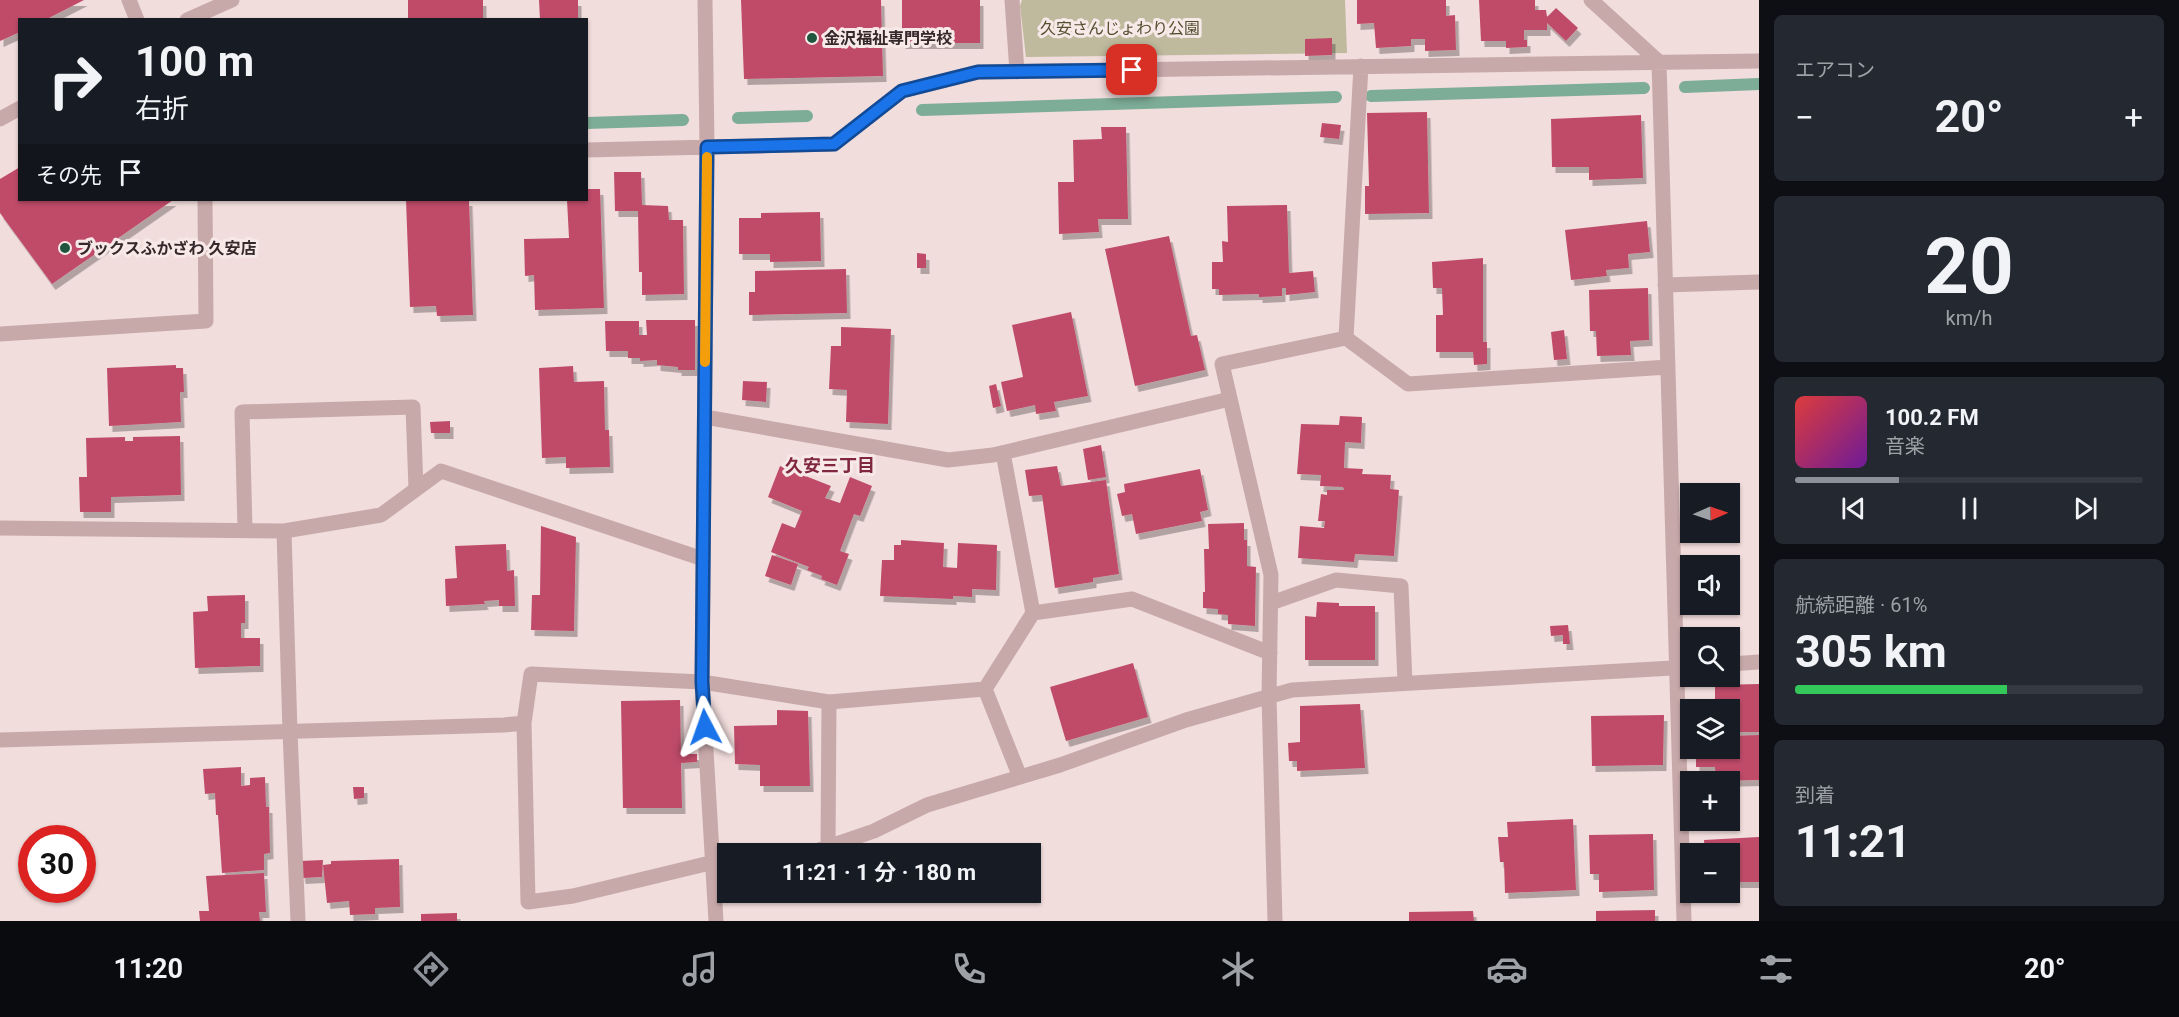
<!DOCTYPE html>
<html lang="ja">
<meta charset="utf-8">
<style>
body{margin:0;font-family:Roboto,"Noto Sans JP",sans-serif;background:#242831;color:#f1f3f6;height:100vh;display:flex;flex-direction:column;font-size:22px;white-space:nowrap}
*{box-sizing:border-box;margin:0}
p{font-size:20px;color:#9ea1a6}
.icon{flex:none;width:33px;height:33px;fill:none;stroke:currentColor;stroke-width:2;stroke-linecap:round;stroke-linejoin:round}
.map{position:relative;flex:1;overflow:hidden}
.panel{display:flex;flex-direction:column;gap:15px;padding:15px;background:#0d0f14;width:420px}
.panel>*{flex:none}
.top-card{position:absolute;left:18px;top:18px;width:570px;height:183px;border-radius:0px;box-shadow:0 2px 4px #0004;background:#171b24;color:#f1f3f6;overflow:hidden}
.needle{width:39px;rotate:88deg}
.buttons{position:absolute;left:1680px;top:483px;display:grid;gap:12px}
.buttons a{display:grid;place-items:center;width:60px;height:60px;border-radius:0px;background:#171b24;box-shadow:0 2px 4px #0004;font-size:30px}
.speed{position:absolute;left:18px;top:825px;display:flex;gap:12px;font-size:30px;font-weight:700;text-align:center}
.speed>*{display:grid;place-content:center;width:78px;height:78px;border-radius:50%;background:#171b24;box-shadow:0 2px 4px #0004;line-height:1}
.speed .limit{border:9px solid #d22;background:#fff;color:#111}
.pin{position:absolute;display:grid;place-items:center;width:51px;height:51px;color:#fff;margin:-26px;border-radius:12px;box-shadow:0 3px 9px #0006}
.me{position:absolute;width:66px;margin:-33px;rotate:356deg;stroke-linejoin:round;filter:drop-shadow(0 0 4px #0008)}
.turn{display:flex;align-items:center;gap:21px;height:126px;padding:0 18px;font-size:27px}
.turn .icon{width:78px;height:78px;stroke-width:2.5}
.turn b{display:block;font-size:42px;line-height:51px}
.then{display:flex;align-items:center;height:57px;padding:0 18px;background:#0003;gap:12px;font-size:22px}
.big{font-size:45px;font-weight:700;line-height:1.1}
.panel .widget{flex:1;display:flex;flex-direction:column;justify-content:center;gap:9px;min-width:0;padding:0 21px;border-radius:9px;background:#242831}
.panel .dial{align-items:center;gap:0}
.dial b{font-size:78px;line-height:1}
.song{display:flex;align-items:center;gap:18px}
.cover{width:72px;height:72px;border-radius:9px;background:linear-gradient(135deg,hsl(0 70% 55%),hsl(280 70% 35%))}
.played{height:6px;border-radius:3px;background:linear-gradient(90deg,#8c9099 30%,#363941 30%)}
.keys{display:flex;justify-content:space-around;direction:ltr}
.heat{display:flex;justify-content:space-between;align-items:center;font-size:33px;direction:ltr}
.charge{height:9px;border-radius:4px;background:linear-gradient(90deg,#34c759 61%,#363941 0)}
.trip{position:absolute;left:717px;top:843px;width:324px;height:60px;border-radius:0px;background:#171b24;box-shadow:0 2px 4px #0004;font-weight:700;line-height:60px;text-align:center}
.menu{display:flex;height:96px;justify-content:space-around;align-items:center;background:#090b0e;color:#9ea1a6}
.menu .icon{width:42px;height:42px}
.menu .current{color:#8c9099}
.menu b{font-size:27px;color:#f1f3f6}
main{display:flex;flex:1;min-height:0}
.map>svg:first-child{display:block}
.green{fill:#bfba9d}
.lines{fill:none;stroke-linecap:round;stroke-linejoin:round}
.stream{stroke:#7dac97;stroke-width:12}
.building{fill:#bf4c69;filter:url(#shadow)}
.minor{stroke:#c8a9aa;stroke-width:15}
.route-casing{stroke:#114b97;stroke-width:15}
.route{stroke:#1a73e8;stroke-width:10}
.slow{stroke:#f59e0b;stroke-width:10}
.poi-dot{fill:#20553e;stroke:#f8e9e9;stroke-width:2}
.labels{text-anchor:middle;stroke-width:6;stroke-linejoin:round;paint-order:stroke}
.park-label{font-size:16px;fill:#524e2e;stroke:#f8e9e9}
.poi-label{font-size:16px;font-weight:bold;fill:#35282b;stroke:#f8e9e9;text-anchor:start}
.neighbourhood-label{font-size:18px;font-weight:bold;fill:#80263d;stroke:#f8e9e9}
</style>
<main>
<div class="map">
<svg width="1759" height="921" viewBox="0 0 1759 921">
<defs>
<filter id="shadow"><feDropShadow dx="3.5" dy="6" stdDeviation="0" flood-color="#0004"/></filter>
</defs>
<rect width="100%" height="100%" fill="#f1dddc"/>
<path class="green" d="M 1022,0 L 1345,0 L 1347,53 L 1026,57 L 1020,6 Z"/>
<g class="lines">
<path class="stream" d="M 1685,87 L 1759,84
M 1371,96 L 1644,88
M 922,110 L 1336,97
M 738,118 L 807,116
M 586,123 L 683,120"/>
</g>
<path class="building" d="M 0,0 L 84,0 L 45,20 L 20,20 L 20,32 L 0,41 Z
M 408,0 L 483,0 L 483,20 L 408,20 Z
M 539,0 L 578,0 L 578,20 L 540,20 Z
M 741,0 L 881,0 L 883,76 L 744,79 Z
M 902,0 L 980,0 L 980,43 L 902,43 Z
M 1357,0 L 1446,0 L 1446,16 L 1455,15 L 1456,50 L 1425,51 L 1425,39 L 1411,39 L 1411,46 L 1376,48 L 1374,23 L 1357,24 Z
M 1479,0 L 1535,0 L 1535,10 L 1546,10 L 1547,17 L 1556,8 L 1578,28 L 1566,41 L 1547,23 L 1547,30 L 1524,30 L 1524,40 L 1527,40 L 1527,47 L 1506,48 L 1506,41 L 1481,41 Z
M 1332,38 L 1332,55 L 1305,56 L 1305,39 Z
M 1427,112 L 1429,213 L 1365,214 L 1365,186 L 1369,186 L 1367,113 Z
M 1641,115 L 1643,178 L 1589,180 L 1589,167 L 1552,167 L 1551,119 Z
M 1322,123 L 1341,125 L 1339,139 L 1320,137 Z
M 1101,127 L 1126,127 L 1128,219 L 1098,219 L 1099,232 L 1059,234 L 1058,182 L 1074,182 L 1073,140 L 1102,139 Z
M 20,167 L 20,200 L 173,200 L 52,284 L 0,213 L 0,179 Z
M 614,172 L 641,172 L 642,205 L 668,206 L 669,220 L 683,220 L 684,294 L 642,295 L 642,272 L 639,272 L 638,211 L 615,211 Z
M 586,189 L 600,189 L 604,308 L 535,310 L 534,275 L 525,276 L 524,239 L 569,238 L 567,200 L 586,200 Z
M 406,200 L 469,200 L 473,315 L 437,316 L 436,306 L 410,307 Z
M 1287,205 L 1289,273 L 1313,271 L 1315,292 L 1286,295 L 1286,288 L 1282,288 L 1282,296 L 1259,297 L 1259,294 L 1219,295 L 1219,289 L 1212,289 L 1212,262 L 1223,262 L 1222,241 L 1228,242 L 1227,206 Z
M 820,212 L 821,261 L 770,262 L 770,254 L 739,254 L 739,218 L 761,218 L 761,213 Z
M 1647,221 L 1650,252 L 1628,254 L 1629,268 L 1606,270 L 1607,276 L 1571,280 L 1565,230 Z
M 1169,236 L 1191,336 L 1197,335 L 1205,370 L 1135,386 L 1105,249 Z
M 917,253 L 926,254 L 926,268 L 917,268 Z
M 1483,258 L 1483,342 L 1487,342 L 1487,364 L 1474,365 L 1473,352 L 1436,352 L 1436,315 L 1443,315 L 1442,288 L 1433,288 L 1432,262 Z
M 846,269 L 847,313 L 749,315 L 749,292 L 755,292 L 755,271 Z
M 1648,288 L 1649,340 L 1630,341 L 1631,355 L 1597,356 L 1596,331 L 1590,331 L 1589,290 Z
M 1071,312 L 1088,396 L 1054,402 L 1056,411 L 1036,414 L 1035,405 L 1007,411 L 1001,382 L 1023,377 L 1012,325 Z
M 646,320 L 695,320 L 695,370 L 678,370 L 678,367 L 657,365 L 657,360 L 640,361 L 640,358 L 628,358 L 628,351 L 606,351 L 605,321 L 639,321 L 639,335 L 647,335 Z
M 841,327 L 891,329 L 888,424 L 846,422 L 847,390 L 829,389 L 831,346 L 841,346 Z
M 1564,330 L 1567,359 L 1554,360 L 1551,332 Z
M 176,365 L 176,368 L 183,368 L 184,392 L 180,392 L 181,422 L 109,426 L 107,368 Z
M 573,366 L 574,382 L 604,381 L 605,430 L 609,430 L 610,467 L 566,468 L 566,457 L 542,458 L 539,368 Z
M 743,381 L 767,382 L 766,402 L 742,400 Z
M 996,384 L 1001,406 L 993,408 L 989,386 Z
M 1340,416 L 1362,417 L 1361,443 L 1345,442 L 1344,468 L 1363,469 L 1362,474 L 1391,475 L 1390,489 L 1399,490 L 1394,556 L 1355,554 L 1354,562 L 1298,558 L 1300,526 L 1324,528 L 1325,521 L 1318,521 L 1321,494 L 1327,495 L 1327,490 L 1344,490 L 1343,487 L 1320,486 L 1321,475 L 1297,474 L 1301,424 L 1339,425 Z
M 450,421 L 450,433 L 431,433 L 430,422 Z
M 180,436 L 181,495 L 111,497 L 111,512 L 80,512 L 79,477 L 87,477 L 86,438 L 125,437 L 125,441 L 133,441 L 133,437 Z
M 1101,445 L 1106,477 L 1088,480 L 1083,449 Z
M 780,466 L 831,486 L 825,498 L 840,503 L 850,477 L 872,486 L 860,516 L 854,514 L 840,551 L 849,554 L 837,585 L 821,579 L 822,576 L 807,570 L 809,567 L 771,552 L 782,523 L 795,528 L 802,511 L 768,497 Z
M 1057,466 L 1061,486 L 1106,480 L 1119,574 L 1093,578 L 1093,582 L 1055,588 L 1042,495 L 1029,496 L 1025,470 Z
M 1200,469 L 1208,510 L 1200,512 L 1202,521 L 1136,534 L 1132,514 L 1122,516 L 1117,494 L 1125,492 L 1124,484 Z
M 1244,523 L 1244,540 L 1247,540 L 1247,566 L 1256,567 L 1255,626 L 1228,624 L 1228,615 L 1218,614 L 1218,609 L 1203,608 L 1203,592 L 1205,592 L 1204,549 L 1209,549 L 1208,524 Z
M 541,526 L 576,537 L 574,631 L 531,630 L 532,595 L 540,595 Z
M 901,540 L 944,543 L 943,567 L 957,568 L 958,543 L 997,545 L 996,590 L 972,589 L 972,597 L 953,596 L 953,599 L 880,596 L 882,560 L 894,560 L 894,545 L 901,545 Z
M 506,544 L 507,571 L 514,570 L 515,606 L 499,606 L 499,600 L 484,601 L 485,604 L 446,606 L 445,579 L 457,578 L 455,546 Z
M 772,555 L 798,564 L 791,585 L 765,576 Z
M 245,595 L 245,623 L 241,623 L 241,638 L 260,638 L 260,666 L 195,668 L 193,612 L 208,611 L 207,596 Z
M 1317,602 L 1339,603 L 1339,606 L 1375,606 L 1375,660 L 1305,660 L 1305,616 L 1316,617 Z
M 1568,625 L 1570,644 L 1563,644 L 1563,635 L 1551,636 L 1550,626 Z
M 1133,663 L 1148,717 L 1066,741 L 1050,687 Z
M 1759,684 L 1759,732 L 1730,732 L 1730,710 L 1710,710 L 1709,704 L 1715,704 L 1715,685 Z
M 680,700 L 681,754 L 697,754 L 697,762 L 681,763 L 682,808 L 623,808 L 621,701 Z
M 1360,704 L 1365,768 L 1297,771 L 1297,761 L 1289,761 L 1288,743 L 1300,742 L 1300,706 Z
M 777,710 L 808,711 L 810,786 L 760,786 L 760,765 L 735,764 L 734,726 L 777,725 Z
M 1664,715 L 1663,765 L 1592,766 L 1591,716 Z
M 1759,735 L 1759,780 L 1716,781 L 1715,767 L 1696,767 L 1696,748 L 1730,748 L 1730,736 Z
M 241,767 L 241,786 L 250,785 L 250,778 L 265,777 L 266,807 L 269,807 L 270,853 L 264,854 L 264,870 L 222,873 L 218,815 L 216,815 L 215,793 L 205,794 L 203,769 Z
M 353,787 L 364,787 L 364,798 L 354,799 Z
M 1573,819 L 1576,890 L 1505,893 L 1504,862 L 1500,862 L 1498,837 L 1508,837 L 1507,822 Z
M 1653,834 L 1654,890 L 1599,892 L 1599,874 L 1590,874 L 1589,835 Z
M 1759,837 L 1759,882 L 1737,882 L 1736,878 L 1730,878 L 1730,854 L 1705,854 L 1704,840 Z
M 399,859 L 400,907 L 375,908 L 375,914 L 350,915 L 349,901 L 327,903 L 323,865 L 331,864 L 331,861 Z
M 323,860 L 322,877 L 302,878 L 300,861 Z
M 264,873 L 266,912 L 259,912 L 260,921 L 200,921 L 199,911 L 209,911 L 206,876 Z
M 1655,910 L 1655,921 L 1596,921 L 1596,911 Z
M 1473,911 L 1474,921 L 1409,921 L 1409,912 Z
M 457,913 L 457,921 L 421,921 L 421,914 Z"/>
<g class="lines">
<path class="minor" d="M 129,0 L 137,20
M 705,0 L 707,147 L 702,682 L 716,921
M 1012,0 L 1017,72
M 1591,0 L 1659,62 L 1684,921
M 187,20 L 232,0
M 1361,66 L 1346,338 L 1408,384 L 1668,367
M 0,119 L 20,108
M 586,150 L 834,144 L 902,91 L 978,72 L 1759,61
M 1665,285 L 1759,282
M 0,334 L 206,321 L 205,200
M 705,417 L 948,460 L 993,455 L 1230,399
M 1003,453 L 1033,613
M 0,528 L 284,531 L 290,732 L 298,921
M 245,530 L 242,412 L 413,407 L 416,489
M 284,531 L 381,515 L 441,471 L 703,559
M 1271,603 L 1336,580 L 1401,586 L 1405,683
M 1730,664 L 1759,662
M 985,689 L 1033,613 L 1132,599 L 1270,653
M 524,723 L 528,902 L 573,896 L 714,862 L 728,862
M 0,740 L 504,725 L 524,723 L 531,674 L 702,682 L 829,702 L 985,689 L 1020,777
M 828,847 L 829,702
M 807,854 L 874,831 L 927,805 L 1060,765 L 1186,720 L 1292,690 L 1690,667
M 1275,921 L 1269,696 L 1271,575 L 1222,364 L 1346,338"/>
</g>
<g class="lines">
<defs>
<path id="route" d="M 705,727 L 702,682 L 707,147 L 834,144 L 902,91 L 978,72 L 1132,70"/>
</defs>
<use href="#route" class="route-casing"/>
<use href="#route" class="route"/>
<path class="slow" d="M 705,362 L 707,157"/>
</g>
<g class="poi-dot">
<circle cx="812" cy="38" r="6"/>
<circle cx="65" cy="248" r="6"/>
</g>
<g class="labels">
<g class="park-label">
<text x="1120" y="34">久安さんじょわり公園</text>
</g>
<g class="poi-label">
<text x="824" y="44">金沢福祉専門学校</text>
<text x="77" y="254">ブックスふかざわ 久安店</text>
</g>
<g class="neighbourhood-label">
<text x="830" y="472">久安三丁目</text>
</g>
</g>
</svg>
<div class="buttons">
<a><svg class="needle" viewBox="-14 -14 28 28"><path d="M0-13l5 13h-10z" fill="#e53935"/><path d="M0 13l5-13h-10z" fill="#9ea1a6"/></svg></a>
<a><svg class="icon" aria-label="sound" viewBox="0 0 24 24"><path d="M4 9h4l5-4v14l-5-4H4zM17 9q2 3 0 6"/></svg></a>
<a><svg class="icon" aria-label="search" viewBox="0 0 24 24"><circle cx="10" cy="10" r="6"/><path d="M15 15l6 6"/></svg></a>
<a><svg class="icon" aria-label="layers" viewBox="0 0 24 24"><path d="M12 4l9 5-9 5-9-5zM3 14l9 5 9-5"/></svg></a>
<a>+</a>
<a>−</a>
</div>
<div class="speed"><div class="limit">30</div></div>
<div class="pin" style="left:1132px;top:70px;background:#d93025"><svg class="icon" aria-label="arrive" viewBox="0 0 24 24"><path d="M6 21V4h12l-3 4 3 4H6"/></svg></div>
<svg class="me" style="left:705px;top:727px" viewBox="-20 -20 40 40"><path d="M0-17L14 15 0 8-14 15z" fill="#1a73e8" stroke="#fff" stroke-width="4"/></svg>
<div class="trip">11:21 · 1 分 · 180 m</div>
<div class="top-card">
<div class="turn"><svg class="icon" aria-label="right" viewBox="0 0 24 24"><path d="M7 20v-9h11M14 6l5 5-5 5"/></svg><div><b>100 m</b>右折</div></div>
<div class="then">その先<svg class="icon" aria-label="arrive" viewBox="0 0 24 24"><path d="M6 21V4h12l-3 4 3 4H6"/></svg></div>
</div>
</div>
<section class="panel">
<div class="widget"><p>エアコン</p>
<div class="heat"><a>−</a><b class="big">20°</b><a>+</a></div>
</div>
<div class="widget dial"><b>20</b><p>km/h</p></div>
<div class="widget">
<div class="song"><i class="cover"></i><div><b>100.2 FM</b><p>音楽</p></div></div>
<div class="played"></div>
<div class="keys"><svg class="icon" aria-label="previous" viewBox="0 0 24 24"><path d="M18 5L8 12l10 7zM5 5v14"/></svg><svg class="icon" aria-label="pause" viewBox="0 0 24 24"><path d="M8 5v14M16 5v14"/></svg><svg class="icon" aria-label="next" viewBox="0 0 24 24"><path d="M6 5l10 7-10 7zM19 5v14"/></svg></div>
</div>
<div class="widget"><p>航続距離 · 61%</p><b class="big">305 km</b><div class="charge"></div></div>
<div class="widget"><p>到着</p><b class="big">11:21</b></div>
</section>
</main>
<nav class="menu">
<b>11:20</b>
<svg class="icon current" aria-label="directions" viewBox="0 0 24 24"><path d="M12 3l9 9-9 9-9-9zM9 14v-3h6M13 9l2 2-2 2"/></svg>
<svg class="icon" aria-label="music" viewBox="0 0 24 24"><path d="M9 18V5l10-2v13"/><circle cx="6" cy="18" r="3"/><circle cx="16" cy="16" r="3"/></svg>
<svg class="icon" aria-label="phone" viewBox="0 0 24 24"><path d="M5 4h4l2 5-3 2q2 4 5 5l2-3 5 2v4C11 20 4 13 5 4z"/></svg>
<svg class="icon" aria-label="climate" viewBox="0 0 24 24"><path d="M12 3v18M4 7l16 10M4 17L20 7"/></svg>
<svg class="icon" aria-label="car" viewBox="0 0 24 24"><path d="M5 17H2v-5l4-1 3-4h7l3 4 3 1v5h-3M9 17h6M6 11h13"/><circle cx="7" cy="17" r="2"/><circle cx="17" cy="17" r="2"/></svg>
<svg class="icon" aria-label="filters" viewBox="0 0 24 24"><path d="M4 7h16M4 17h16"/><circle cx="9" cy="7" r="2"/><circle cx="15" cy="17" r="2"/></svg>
<b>20°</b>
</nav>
